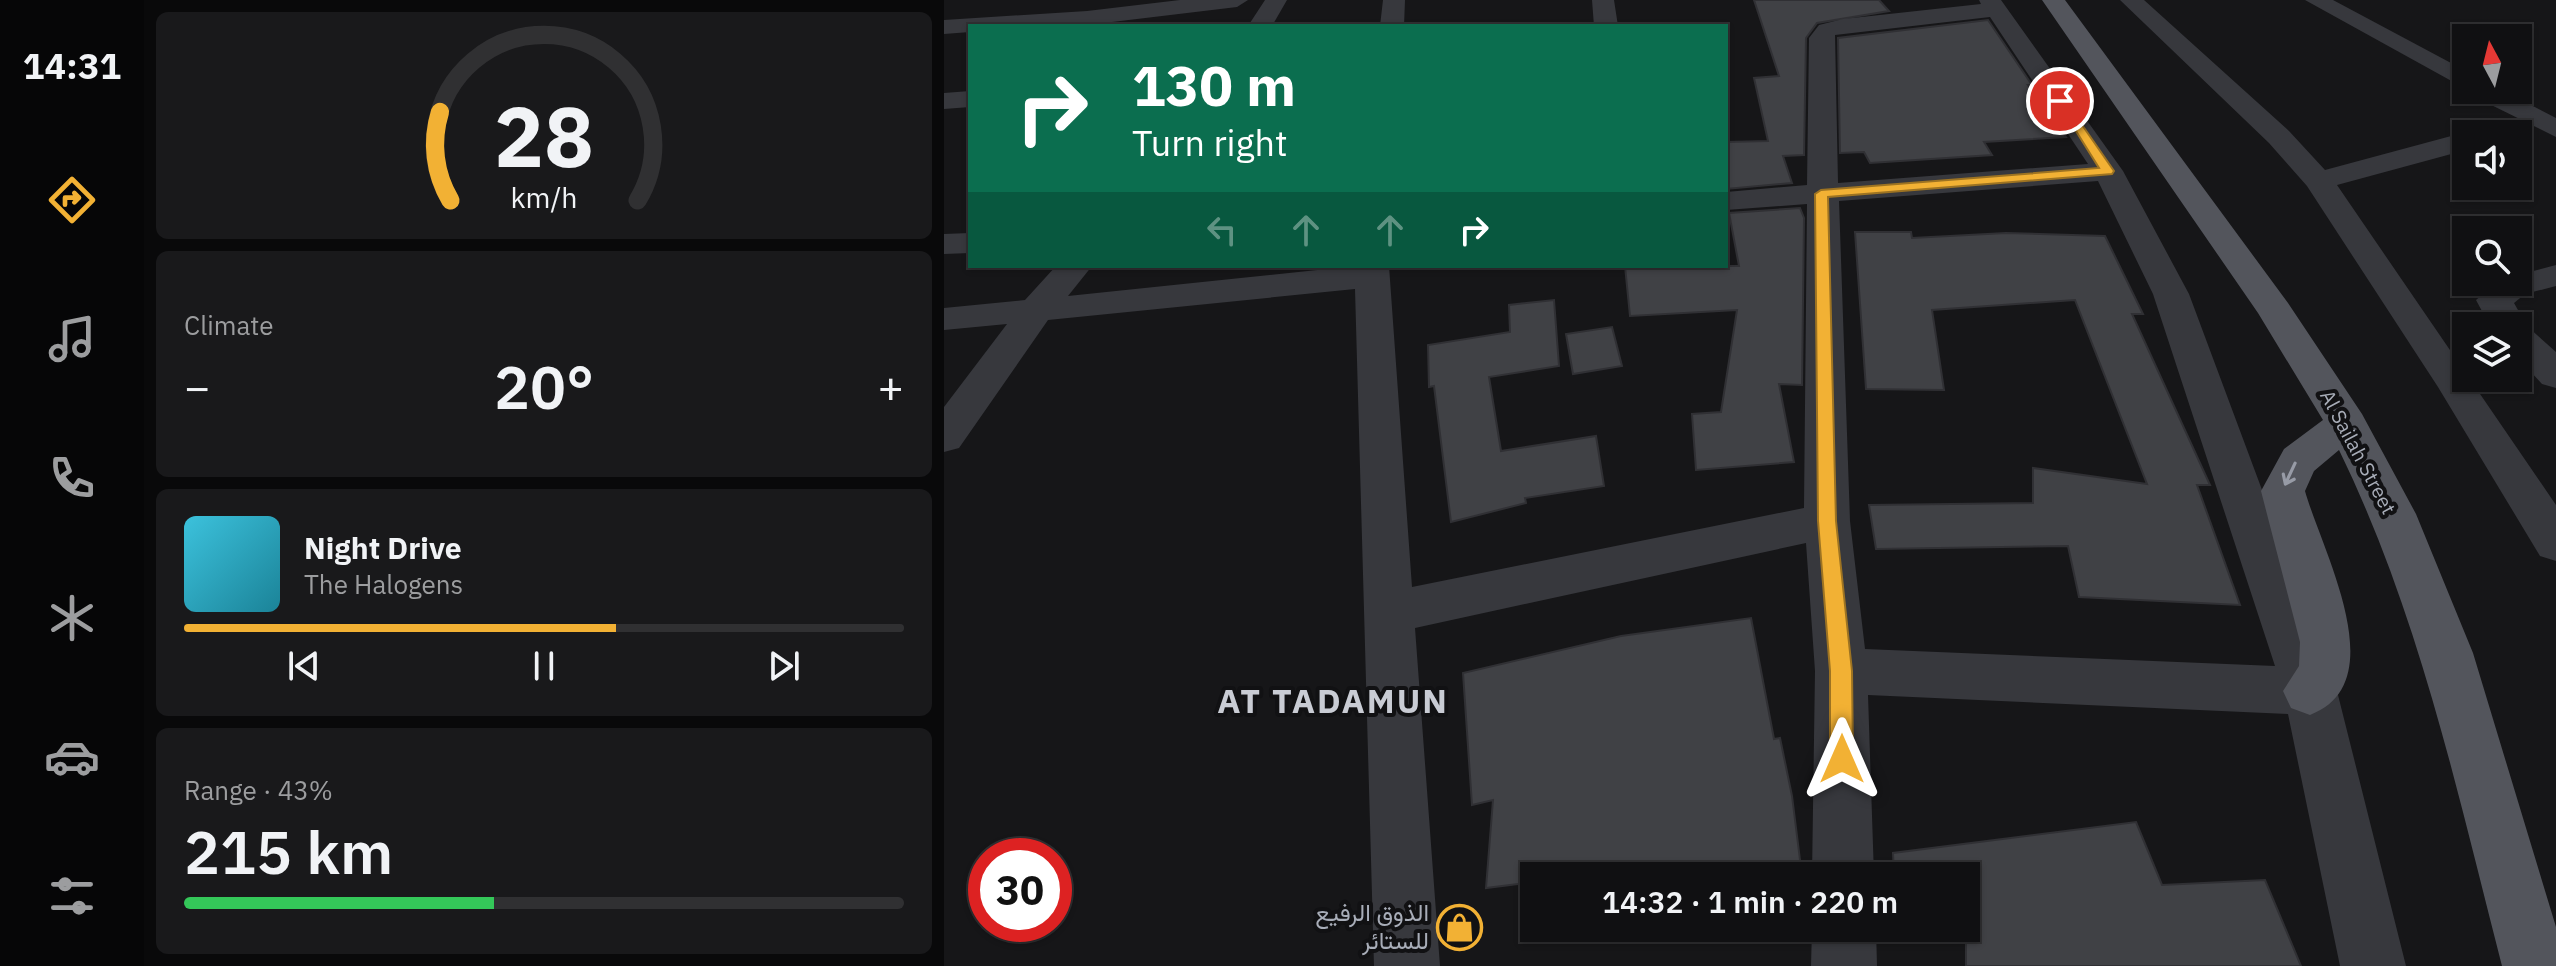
<!DOCTYPE html>
<meta charset="utf-8">
<style>
body{margin:0;font-family:"IBM Plex Sans",Vazirmatn,sans-serif;background:#19191b;color:#f1f3f6;height:100vh;display:flex;flex-direction:column;font-size:30px;white-space:nowrap}
*{box-sizing:border-box;margin:0}
p{font-size:26px;color:#9c9d9f}
.icon{flex:none;width:44px;height:44px;fill:none;stroke:currentColor;stroke-width:2;stroke-linecap:round;stroke-linejoin:round}
.map{position:relative;flex:1;overflow:hidden}
.details{display:flex;flex-direction:column;gap:12px;padding:12px;background:#09090a;width:800px}
.details>*{flex:none}
.guide{position:absolute;left:24px;top:24px;width:760px;height:244px;border-radius:0px;box-shadow:0 2px 6px #0004,0 0 0 2px #303032;background:#0b6e4f;color:#fff;overflow:hidden}
.needle{width:52px;rotate:353deg}
.fabs{position:absolute;left:1508px;top:24px;display:grid;gap:16px}
.fabs a{display:grid;place-items:center;width:80px;height:80px;border-radius:0px;background:#101012;box-shadow:0 2px 6px #0004,0 0 0 2px #303032;font-size:40px}
.speed{position:absolute;left:24px;top:838px;display:flex;gap:16px;font-size:40px;font-weight:700;text-align:center}
.speed>*{display:grid;place-content:center;width:104px;height:104px;border-radius:50%;background:#101012;box-shadow:0 2px 6px #0004,0 0 0 2px #303032;line-height:1}
.speed .limit{border:12px solid #d22;background:#fff;color:#111}
.pin{position:absolute;display:grid;place-items:center;width:68px;height:68px;color:#fff;margin:-34px;border:4px solid #fff;border-radius:50%;box-shadow:0 2px 8px #0007}
.me{position:absolute;width:88px;margin:-44px;rotate:0deg;stroke-linejoin:round;filter:drop-shadow(0 0 6px #0008)}
.turn{display:flex;align-items:center;gap:28px;height:168px;padding:0 32px;font-size:36px}
.turn .icon{width:104px;height:104px;stroke-width:2.5}
.turn b{display:block;font-size:56px;line-height:68px}
.lanes{display:flex;align-items:center;height:76px;padding:0 32px;background:#0003;justify-content:center;gap:40px;direction:ltr}
.lanes .off{opacity:.35}
.big{font-size:60px;font-weight:600;line-height:1.1}
.details .tile{flex:1;display:flex;flex-direction:column;justify-content:center;gap:12px;min-width:0;padding:0 28px;border-radius:12px;background:#19191b}
.details .dial{align-items:center;gap:0}
.dial svg{height:208px;overflow:visible;fill:none;stroke:#303032;stroke-width:7;stroke-linecap:round;text-anchor:middle}
.dial text{fill:#f1f3f6;stroke:none}
.song{display:flex;align-items:center;gap:24px}
.cover{width:96px;height:96px;border-radius:12px;background:linear-gradient(135deg,hsl(190 70% 55%),hsl(190 70% 35%))}
.played{height:8px;border-radius:4px;background:linear-gradient(90deg,#f2b134 60%,#303032 60%)}
.keys{display:flex;justify-content:space-around;direction:ltr}
.heat{display:flex;justify-content:space-between;align-items:center;font-size:44px;direction:ltr}
.charge{height:12px;border-radius:6px;background:linear-gradient(90deg,#34c759 43%,#303032 0)}
.trip{position:absolute;left:576px;top:862px;width:460px;height:80px;border-radius:0px;background:#101012;box-shadow:0 2px 6px #0004,0 0 0 2px #303032;font-weight:600;line-height:80px;text-align:center}
main{display:flex;flex:1;min-height:0}
.dock{display:flex;flex-direction:column;width:144px;justify-content:space-around;align-items:center;background:#060607;color:#9c9d9f}
.dock .icon{width:56px;height:56px}
.dock .active{color:#f2b134}
.dock b{font-size:36px;color:#f1f3f6}
.map>svg:first-child{display:block}
.building{fill:#404145;stroke:#303034;stroke-width:2}
.lines{fill:none;stroke-linecap:round;stroke-linejoin:round}
.minor{fill:#37383d;fill-rule:evenodd}
.major{fill:#53555c;fill-rule:evenodd}
.oneway{stroke:#979ba6}
.route{fill:#f2b134;stroke:#9d7322;stroke-width:2}
.labels{text-anchor:middle;stroke-width:8;stroke-linejoin:round;paint-order:stroke}
.street-label{font-size:20px;fill:#a8adb8;stroke:#111113}
.near-poi-label{font-size:24px;fill:#a8adb8;stroke:#111113;text-anchor:end}
.near-district-label{font-size:34px;font-weight:bold;letter-spacing:2px;fill:#c9ccd4;stroke:#111113}
</style>
<main>
<nav class="dock">
<b>14:31</b>
<svg class="icon active" aria-label="directions" viewBox="0 0 24 24"><path d="M12 3l9 9-9 9-9-9zM9 14v-3h6M13 9l2 2-2 2"/></svg>
<svg class="icon" aria-label="music" viewBox="0 0 24 24"><path d="M9 18V5l10-2v13"/><circle cx="6" cy="18" r="3"/><circle cx="16" cy="16" r="3"/></svg>
<svg class="icon" aria-label="phone" viewBox="0 0 24 24"><path d="M5 4h4l2 5-3 2q2 4 5 5l2-3 5 2v4C11 20 4 13 5 4z"/></svg>
<svg class="icon" aria-label="climate" viewBox="0 0 24 24"><path d="M12 3v18M4 7l16 10M4 17L20 7"/></svg>
<svg class="icon" aria-label="car" viewBox="0 0 24 24"><path d="M5 17H2v-5l4-1 3-4h7l3 4 3 1v5h-3M9 17h6M6 11h13"/><circle cx="7" cy="17" r="2"/><circle cx="17" cy="17" r="2"/></svg>
<svg class="icon" aria-label="filters" viewBox="0 0 24 24"><path d="M4 7h16M4 17h16"/><circle cx="9" cy="7" r="2"/><circle cx="15" cy="17" r="2"/></svg>
</nav>
<section class="details">
<div class="tile dial"><svg viewBox="0 0 100 80">
<path d="M14 69A42 42 0 1 1 86 69"/>
<path d="M14 69A42 42 0 0 1 10 35" stroke="#f2b134"/>
<text x="50" y="56" font-size="32" font-weight="700">28</text>
<text x="50" y="72" font-size="11">km/h</text>
</svg></div>
<div class="tile"><p>Climate</p>
<div class="heat"><a>−</a><b class="big">20°</b><a>+</a></div>
</div>
<div class="tile">
<div class="song"><i class="cover"></i><div><b>Night Drive</b><p>The Halogens</p></div></div>
<div class="played"></div>
<div class="keys"><svg class="icon" aria-label="previous" viewBox="0 0 24 24"><path d="M18 5L8 12l10 7zM5 5v14"/></svg><svg class="icon" aria-label="pause" viewBox="0 0 24 24"><path d="M8 5v14M16 5v14"/></svg><svg class="icon" aria-label="next" viewBox="0 0 24 24"><path d="M6 5l10 7-10 7zM19 5v14"/></svg></div>
</div>
<div class="tile"><p>Range · 43%</p><b class="big">215 km</b><div class="charge"></div></div>
</section>
<div class="map">
<svg width="1612" height="966" viewBox="0 0 1612 966">
<rect width="100%" height="100%" fill="#161618"/>
<path class="building" d="M 810,0 L 935,0 L 945,11 L 873,23 L 862,38 L 860,155 L 839,156 L 848,183 L 782,189 L 782,142 L 824,141 L 810,78 L 835,76 Z
M 1044,20 L 1088,85 L 1084,85 L 1122,137 L 1040,142 L 1048,155 L 926,163 L 920,152 L 896,153 L 894,38 Z
M 856,208 L 860,218 L 858,385 L 835,384 L 850,462 L 752,470 L 748,414 L 777,412 L 793,310 L 686,316 L 681,266 L 795,266 L 785,213 Z
M 911,232 L 967,232 L 968,238 L 1062,233 L 1161,236 L 1199,314 L 1188,314 L 1266,485 L 1253,485 L 1296,605 L 1135,597 L 1124,546 L 932,549 L 925,505 L 1089,503 L 1089,468 L 1203,484 L 1131,300 L 988,310 L 1000,390 L 922,389 Z
M 610,300 L 615,366 L 545,377 L 557,451 L 652,436 L 660,486 L 581,498 L 582,503 L 507,522 L 490,386 L 485,387 L 484,345 L 566,332 L 565,305 Z
M 668,327 L 678,366 L 629,374 L 622,334 Z
M 807,618 L 830,739 L 836,738 L 848,796 L 858,876 L 590,876 L 590,882 L 542,888 L 549,800 L 528,805 L 519,673 L 677,636 Z
M 1192,822 L 1218,885 L 1321,880 L 1357,966 L 1022,966 L 1022,876 L 950,876 L 949,853 Z"/>
<g class="lines">
<path class="minor" d="M 236,0 L 304,0 L 293,7 L 143,25 L 26,26 L 26,32 L 0,34 L 0,20 L 143,11 Z
M 321,0 L 343,0 L 328,26 L 304,26 Z
M 439,0 L 461,0 L 460,26 L 436,26 Z
M 648,0 L 670,0 L 674,26 L 650,26 Z
M 1035,0 L 1057,0 L 1179,171 L 1245,294 L 1393,691 L 1462,966 L 1396,966 L 1344,714 L 924,695 L 930,876 L 868,876 L 871,671 L 862,543 L 471,628 L 496,966 L 430,966 L 411,289 L 104,320 L 15,448 L 0,452 L 0,407 L 63,324 L 0,330 L 0,308 L 81,300 L 112,266 L 148,266 L 124,296 L 411,266 L 445,266 L 468,587 L 860,508 L 863,204 L 782,210 L 782,192 L 863,185 L 865,38 L 875,25 L 899,19 L 1037,4 ZM 1046,17 L 1144,164 L 894,183 L 891,35 ZM 1154,181 L 1209,294 L 1331,666 L 921,649 L 906,521 L 895,201 Z
M 1176,0 L 1200,0 L 1345,131 L 1381,170 L 1522,132 L 1529,134 L 1522,134 L 1522,150 L 1393,185 L 1612,505 L 1612,561 L 1596,556 L 1494,387 L 1363,186 L 1325,143 Z
M 1361,0 L 1389,0 L 1522,71 L 1522,89 Z
M 1525,90 L 1558,90 L 1612,118 L 1612,137 L 1529,96 Z
M 26,91 L 26,107 L 0,109 L 0,93 Z
M 26,233 L 26,253 L 0,254 L 0,234 Z
M 1612,265 L 1612,286 L 1581,294 L 1570,303 L 1583,326 L 1612,352 L 1612,388 L 1598,384 L 1574,358 L 1574,326 L 1546,326 L 1532,300 L 1553,282 L 1574,282 L 1574,275 Z
M 868,928 L 932,928 L 933,966 L 867,966 Z"/>
<path class="major" d="M 1098,0 L 1121,0 L 1344,303 L 1418,414 L 1472,514 L 1529,653 L 1612,927 L 1612,966 L 1558,966 C 1513,791 1475,614 1395,450 L 1370,471 L 1361,491 C 1378,551 1451,683 1366,715 L 1347,708 L 1339,691 L 1355,666 L 1356,642 L 1317,491 L 1340,449 L 1379,420 L 1314,313 Z"/>
</g>
<defs><path id="oneway-shaft" d="M-6 0H5M1.5-3L5.5 0L1.5 3" fill="none" stroke-width="1.6" stroke-linecap="round" stroke-linejoin="round" transform="scale(2)"/></defs>
<use class="oneway" href="#oneway-shaft" transform="translate(1346 474) rotate(115)"/>
<path class="route" d="M 1112,99 L 1120,99 L 1170,171 L 1168,174 L 884,197 L 892,521 L 908,671 L 909,759 L 906,767 L 898,770 L 890,767 L 886,759 L 886,671 L 874,521 L 871,194 L 877,190 L 1155,168 Z"/>
<defs>
<symbol id="shop-ring" viewBox="-11 -11 22 22"><circle r="9.5" fill="#111113" stroke="#f2b134" stroke-width="1.5"/><path d="M-5-2.5h2.3a2.7 3.5 0 0 1 5.4 0H5L5.5 6h-11ZM-1.5-2.5h3a1.5 2.3 0 0 0-3 0Z" fill="#f2b134"/></symbol>
</defs>
<g fill-rule="evenodd">
<use href="#shop-ring" x="490" y="902" width="51" height="51"/>
</g>
<g class="labels">
<g class="street-label">
<text transform="translate(1414 452) rotate(62)" y="7">Al Sailah Street</text>
</g>
<g class="near-poi-label">
<text x="485" y="921">الذوق الرفيع<tspan x="485" dy="28">للستائر</tspan></text>
</g>
<g class="near-district-label">
<text x="389" y="713">AT TADAMUN</text>
</g>
</g>
</svg>
<div class="fabs">
<a><svg class="needle" viewBox="-14 -14 28 28"><path d="M0-13l5 13h-10z" fill="#e53935"/><path d="M0 13l5-13h-10z" fill="#9c9d9f"/></svg></a>
<a><svg class="icon" aria-label="sound" viewBox="0 0 24 24"><path d="M4 9h4l5-4v14l-5-4H4zM17 9q2 3 0 6"/></svg></a>
<a><svg class="icon" aria-label="search" viewBox="0 0 24 24"><circle cx="10" cy="10" r="6"/><path d="M15 15l6 6"/></svg></a>
<a><svg class="icon" aria-label="layers" viewBox="0 0 24 24"><path d="M12 4l9 5-9 5-9-5zM3 14l9 5 9-5"/></svg></a>
</div>
<div class="speed"><div class="limit">30</div></div>
<div class="pin" style="left:1116px;top:101px;background:#d93025"><svg class="icon" aria-label="arrive" viewBox="0 0 24 24"><path d="M6 21V4h12l-3 4 3 4H6"/></svg></div>
<svg class="me" style="left:898px;top:759px" viewBox="-20 -20 40 40"><path d="M0-17L14 15 0 8-14 15z" fill="#f2b134" stroke="#fff" stroke-width="4"/></svg>
<div class="trip">14:32 · 1 min · 220 m</div>
<div class="guide">
<div class="turn"><svg class="icon" aria-label="right" viewBox="0 0 24 24"><path d="M7 20v-9h11M14 6l5 5-5 5"/></svg><div><b>130 m</b>Turn right</div></div>
<div class="lanes"><svg class="icon off" aria-label="left" viewBox="0 0 24 24"><path d="M17 20v-9H6M10 6l-5 5 5 5"/></svg><svg class="icon off" aria-label="ahead" viewBox="0 0 24 24"><path d="M12 20V5M6 11l6-6 6 6"/></svg><svg class="icon off" aria-label="ahead" viewBox="0 0 24 24"><path d="M12 20V5M6 11l6-6 6 6"/></svg><svg class="icon" aria-label="right" viewBox="0 0 24 24"><path d="M7 20v-9h11M14 6l5 5-5 5"/></svg></div>
</div>
</div>
</main>
